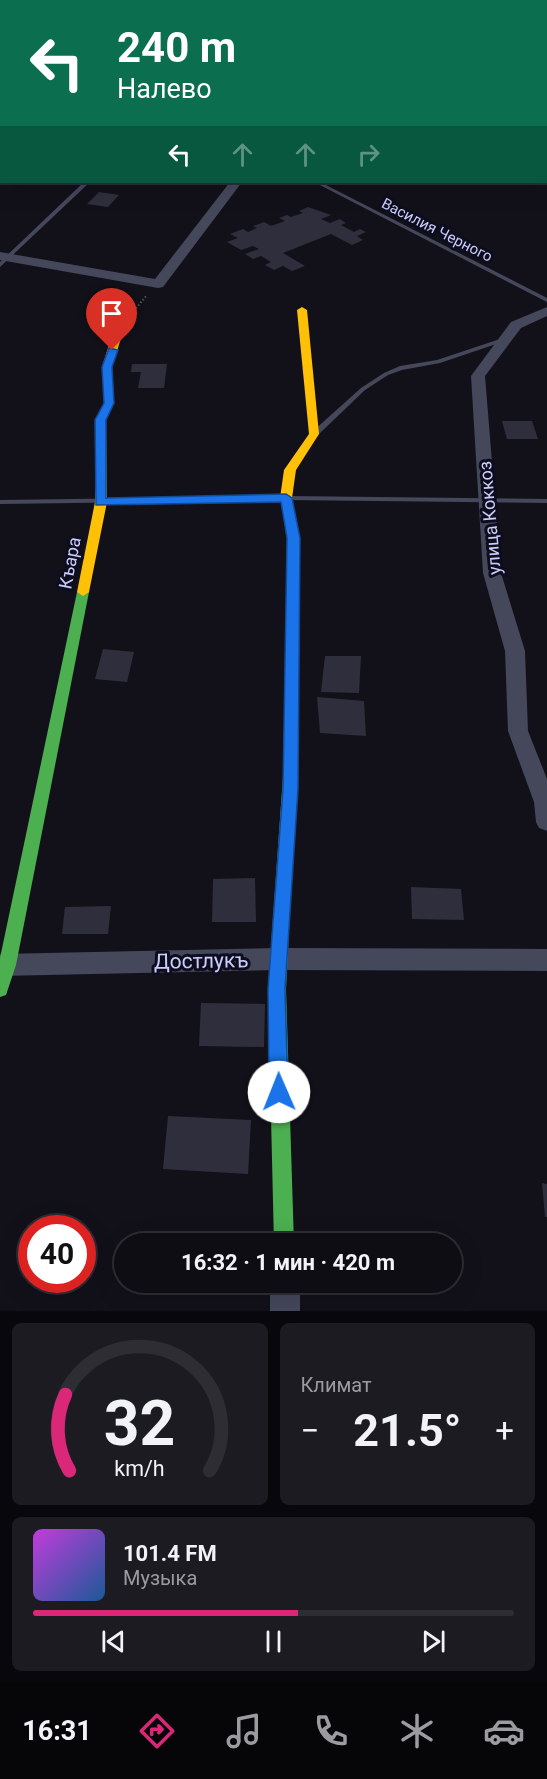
<!DOCTYPE html>
<html lang="ru">
<meta charset="utf-8">
<style>
body{margin:0;font-family:Roboto,sans-serif;background:#1c1b22;color:#f1f3f6;height:100vh;display:flex;flex-direction:column;font-size:22px;white-space:nowrap}
*{box-sizing:border-box;margin:0}
p{font-size:20px;color:#9b9ca0}
.icon{flex:none;width:33px;height:33px;fill:none;stroke:currentColor;stroke-width:2;stroke-linecap:round;stroke-linejoin:round}
.map{position:relative;height:1311px;overflow:hidden}
.side{display:flex;flex-direction:column;gap:12px;padding:12px;background:#08070b;flex:1}
.side>*{flex:none}
.guide{position:absolute;left:0px;top:0px;width:548px;height:183px;box-shadow:0 6px 24px #0002,0 0 0 2px #2e2d34;background:#0b6e4f;color:#fff;overflow:hidden}
.speed{position:absolute;left:18px;top:1215px;display:flex;gap:12px;font-size:30px;font-weight:700;text-align:center}
.speed>*{display:grid;place-content:center;width:78px;height:78px;border-radius:50%;background:#0e0d14;box-shadow:0 6px 24px #0002,0 0 0 2px #2e2d34;line-height:1}
.speed .limit{border:9px solid #d22;background:#fff;color:#111}
.pin{position:absolute;display:grid;place-items:center;width:51px;height:51px;color:#fff;margin:-62px -26px;border-radius:50% 50% 50% 0;rotate:-45deg;box-shadow:0 0 6px #0007}
.pin .icon{rotate:45deg}
.me{position:absolute;width:66px;margin:-33px;rotate:359deg;stroke-linejoin:round;filter:drop-shadow(0 0 4px #0008)}
.turn{display:flex;align-items:center;gap:21px;height:126px;padding:0 18px;font-size:27px}
.turn .icon{width:78px;height:78px;stroke-width:2.5}
.turn b{display:block;font-size:42px;line-height:51px}
.lanes{display:flex;align-items:center;height:57px;padding:0 18px;background:#0003;justify-content:center;gap:30px;direction:ltr}
.lanes .off{opacity:.35}
.big{font-size:45px;font-weight:700;line-height:1.1}
.side .card{flex:1;display:flex;flex-direction:column;justify-content:center;gap:9px;min-width:0;padding:0 21px;border-radius:9px;background:#1c1b22}
.side .dial{align-items:center;gap:0}
.dial svg{height:156px;overflow:visible;fill:none;stroke:#2e2d34;stroke-width:7;stroke-linecap:round;text-anchor:middle}
.dial text{fill:#f1f3f6;stroke:none}
.song{display:flex;align-items:center;gap:18px}
.cover{width:72px;height:72px;border-radius:9px;background:linear-gradient(135deg,hsl(290 70% 55%),hsl(210 70% 35%))}
.played{height:6px;border-radius:3px;background:linear-gradient(90deg,#db2777 55%,#2e2d34 55%)}
.keys{display:flex;justify-content:space-around;direction:ltr}
.heat{display:flex;justify-content:space-between;align-items:center;font-size:33px;direction:ltr}
.side .tiles{flex:1;display:grid;gap:12px;grid-template-columns:1fr 1fr}
.card:last-child{grid-column:span 2}
.trip{position:absolute;left:114px;top:1233px;width:348px;height:60px;border-radius:30px;background:#0e0d14;box-shadow:0 6px 24px #0002,0 0 0 2px #2e2d34;font-weight:700;line-height:60px;text-align:center}
.dock{display:flex;height:96px;justify-content:space-around;align-items:center;background:#060508;color:#9b9ca0}
.dock .icon{width:42px;height:42px}
.dock .current{color:#db2777}
.dock b{font-size:27px;color:#f1f3f6}
.map>svg:first-child{display:block}
.building{fill:#2f2e3c}
.lines{fill:none;stroke-linecap:round;stroke-linejoin:round}
.path{stroke:#475660;stroke-width:2;stroke-dasharray:1.5 2;stroke-linecap:butt}
.lane{fill:#45475b;fill-rule:evenodd}
.street{fill:#45475b;fill-rule:evenodd}
.fast{fill:#4caf50;fill-rule:evenodd}
.slow{fill:#ffc107;fill-rule:evenodd}
.route{fill:#1a73e8;stroke:#114b97;stroke-width:1.5}
.labels{text-anchor:middle;stroke-width:6;stroke-linejoin:round;paint-order:stroke}
.far-street-label{font-size:15px;fill:#ccccfd;stroke:#0e0d1e}
.street-label{font-size:18px;fill:#ccccfd;stroke:#0e0d1e}
.near-street-label{font-size:21px;fill:#ccccfd;stroke:#0e0d1e}
</style>
<div class="map">
<svg width="547" height="1311" viewBox="0 0 547 1311">
<rect width="100%" height="100%" fill="#12111a"/>
<path class="building" d="M 99,192 L 119,195 L 108,207 L 87,204 Z
M 308,207 L 331,215 L 321,219 L 330,223 L 340,219 L 346,223 L 341,225 L 354,232 L 360,229 L 366,232 L 357,236 L 363,240 L 352,245 L 331,234 L 283,253 L 305,266 L 292,271 L 283,266 L 274,270 L 265,265 L 271,262 L 261,256 L 253,259 L 245,254 L 259,249 L 253,246 L 241,250 L 227,242 L 238,238 L 230,234 L 243,229 L 248,232 L 257,228 L 253,226 L 264,222 L 271,226 L 285,221 L 279,218 L 287,215 L 291,217 L 303,213 L 299,211 Z
M 132,364 L 167,364 L 164,388 L 138,388 L 141,372 L 131,372 Z
M 502,421 L 532,421 L 538,439 L 507,439 Z
M 103,649 L 134,652 L 127,682 L 95,679 Z
M 325,656 L 361,656 L 359,693 L 321,692 Z
M 317,697 L 364,701 L 366,736 L 320,733 Z
M 255,878 L 256,922 L 212,922 L 213,879 Z
M 411,887 L 461,889 L 464,920 L 412,919 Z
M 111,906 L 108,934 L 62,934 L 65,907 Z
M 201,1003 L 265,1004 L 264,1047 L 199,1046 Z
M 168,1116 L 251,1120 L 248,1174 L 163,1169 Z
M 542,1183 L 547,1184 L 547,1217 L 545,1217 Z"/>
<g class="lines">
<path class="path" d="M 127,319 L 147,295"/>
<path class="lane" d="M 0,23 L 2,23 L 2,25 L 0,25 Z
M 546,64 L 547,64 L 547,66 L 546,66 Z
M 0,128 L 2,128 L 2,130 L 0,130 Z
M 84,182 L 90,182 L 0,267 L 0,262 Z
M 314,182 L 320,182 L 547,298 L 547,302 Z
M 506,337 L 508,338 L 508,340 L 440,363 L 402,370 L 388,375 L 365,390 L 319,434 L 316,434 L 312,432 L 361,388 L 384,373 L 400,366 L 437,360 Z
M 286,496 L 547,499 L 547,503 L 286,500 L 0,504 L 0,500 Z"/>
<path class="street" d="M 159,0 L 177,0 L 179,2 L 160,2 Z
M 546,22 L 547,22 L 547,28 L 546,28 Z
M 2,36 L 2,42 L 0,43 L 0,37 Z
M 0,129 L 2,129 L 0,137 Z
M 230,182 L 242,182 L 163,287 L 158,288 L 0,260 L 0,252 L 155,279 Z
M 547,307 L 547,316 L 521,328 L 485,376 L 501,573 L 525,651 L 528,731 L 547,779 L 547,831 L 539,828 L 536,822 L 534,802 L 508,731 L 505,651 L 483,573 L 471,376 L 511,322 Z
M 280,948 L 547,949 L 547,971 L 280,970 L 0,976 L 0,954 Z
M 270,1282 L 300,1282 L 300,1311 L 270,1311 Z"/>
<path class="fast" d="M 83,588 L 89,592 L 16,965 L 6,995 L 0,997 L 0,958 L 77,592 Z
M 290,770 L 295,772 L 297,776 L 286,989 L 294,1244 L 274,1244 L 268,989 L 283,776 L 285,772 Z"/>
<path class="slow" d="M 302,307 L 307,310 L 319,434 L 296,470 L 292,498 L 300,538 L 297,776 L 295,780 L 290,782 L 285,780 L 283,776 L 288,538 L 280,498 L 284,470 L 309,434 L 297,310 Z
M 118,329 L 123,332 L 112,367 L 114,403 L 106,420 L 107,502 L 89,592 L 83,596 L 77,592 L 95,502 L 96,420 L 104,403 L 102,367 L 113,332 Z"/>
</g>
<path class="route" d="M 109,348 L 118,350 L 112,367 L 114,403 L 106,420 L 106,498 L 286,494 L 292,498 L 300,538 L 298,789 L 285,989 L 288,1092 L 285,1099 L 279,1101 L 272,1099 L 269,1092 L 268,989 L 283,789 L 287,538 L 281,502 L 96,505 L 95,420 L 104,403 L 102,367 Z"/>
<g class="labels">
<g class="far-street-label">
<text transform="translate(437 230) rotate(27)" y="5">Василия Черного</text>
</g>
<g class="street-label">
<text transform="translate(490 518) rotate(-95)" y="6">улица Коккоз</text>
<text transform="translate(70 563) rotate(-79)" y="6">Къара</text>
</g>
<g class="near-street-label">
<text transform="translate(201 961) rotate(-1)" y="7">Достлукъ</text>
</g>
</g>
</svg>
<div class="speed"><div class="limit">40</div></div>
<div class="pin" style="left:112px;top:350px;background:#d93025"><svg class="icon" aria-label="arrive" viewBox="0 0 24 24"><path d="M6 21V4h12l-3 4 3 4H6"/></svg></div>
<svg class="me" style="left:279px;top:1092px" viewBox="-20 -20 40 40"><circle r="19" fill="#fff"/><path d="M0-13L10 11 0 6-10 11z" fill="#1a73e8"/></svg>
<div class="trip">16:32 · 1 мин · 420 m</div>
<div class="guide">
<div class="turn"><svg class="icon" aria-label="left" viewBox="0 0 24 24"><path d="M17 20v-9H6M10 6l-5 5 5 5"/></svg><div><b>240 m</b>Налево</div></div>
<div class="lanes"><svg class="icon" aria-label="left" viewBox="0 0 24 24"><path d="M17 20v-9H6M10 6l-5 5 5 5"/></svg><svg class="icon off" aria-label="ahead" viewBox="0 0 24 24"><path d="M12 20V5M6 11l6-6 6 6"/></svg><svg class="icon off" aria-label="ahead" viewBox="0 0 24 24"><path d="M12 20V5M6 11l6-6 6 6"/></svg><svg class="icon off" aria-label="right" viewBox="0 0 24 24"><path d="M7 20v-9h11M14 6l5 5-5 5"/></svg></div>
</div>
</div>
<section class="side">
<div class="tiles">
<div class="card dial"><svg viewBox="0 0 100 80">
<path d="M14 69A42 42 0 1 1 86 69"/>
<path d="M14 69A42 42 0 0 1 12 30" stroke="#db2777"/>
<text x="50" y="56" font-size="32" font-weight="700">32</text>
<text x="50" y="72" font-size="11">km/h</text>
</svg></div>
<div class="card"><p>Климат</p>
<div class="heat"><a>−</a><b class="big">21.5°</b><a>+</a></div>
</div>
<div class="card">
<div class="song"><i class="cover"></i><div><b>101.4 FM</b><p>Музыка</p></div></div>
<div class="played"></div>
<div class="keys"><svg class="icon" aria-label="previous" viewBox="0 0 24 24"><path d="M18 5L8 12l10 7zM5 5v14"/></svg><svg class="icon" aria-label="pause" viewBox="0 0 24 24"><path d="M8 5v14M16 5v14"/></svg><svg class="icon" aria-label="next" viewBox="0 0 24 24"><path d="M6 5l10 7-10 7zM19 5v14"/></svg></div>
</div>
</div>
</section>
<nav class="dock">
<b>16:31</b>
<svg class="icon current" aria-label="directions" viewBox="0 0 24 24"><path d="M12 3l9 9-9 9-9-9zM9 14v-3h6M13 9l2 2-2 2"/></svg>
<svg class="icon" aria-label="music" viewBox="0 0 24 24"><path d="M9 18V5l10-2v13"/><circle cx="6" cy="18" r="3"/><circle cx="16" cy="16" r="3"/></svg>
<svg class="icon" aria-label="phone" viewBox="0 0 24 24"><path d="M5 4h4l2 5-3 2q2 4 5 5l2-3 5 2v4C11 20 4 13 5 4z"/></svg>
<svg class="icon" aria-label="climate" viewBox="0 0 24 24"><path d="M12 3v18M4 7l16 10M4 17L20 7"/></svg>
<svg class="icon" aria-label="car" viewBox="0 0 24 24"><path d="M5 17H2v-5l4-1 3-4h7l3 4 3 1v5h-3M9 17h6M6 11h13"/><circle cx="7" cy="17" r="2"/><circle cx="17" cy="17" r="2"/></svg>
</nav>
